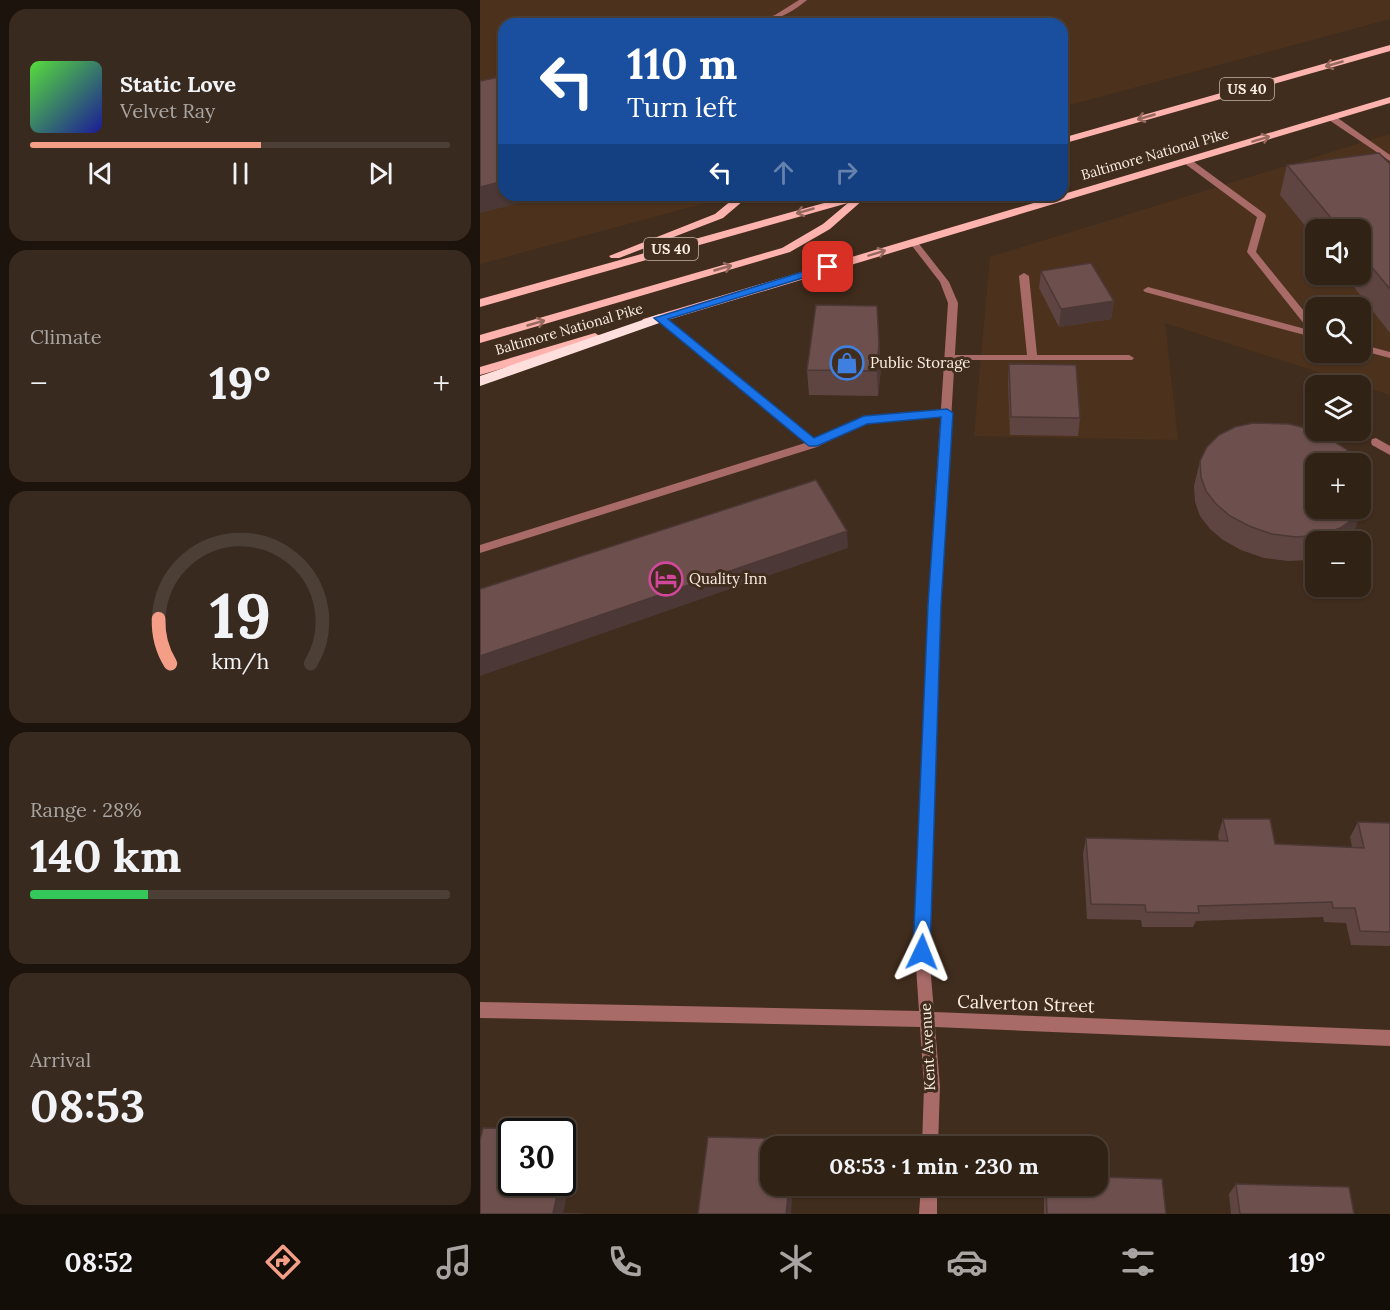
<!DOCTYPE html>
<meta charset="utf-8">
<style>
body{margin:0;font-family:Lora,serif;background:#392a1f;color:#f1f3f6;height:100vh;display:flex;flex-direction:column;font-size:22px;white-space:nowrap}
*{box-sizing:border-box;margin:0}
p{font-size:20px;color:#a8a4a1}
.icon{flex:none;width:33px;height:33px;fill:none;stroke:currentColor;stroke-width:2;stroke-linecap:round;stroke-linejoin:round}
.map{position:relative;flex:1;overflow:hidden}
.panel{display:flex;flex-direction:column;gap:9px;padding:9px;background:#1b130c;width:480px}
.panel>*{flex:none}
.hud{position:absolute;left:18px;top:18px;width:570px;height:183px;border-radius:18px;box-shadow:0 2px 4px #0004,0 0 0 2px #4c3f35;background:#1a4fa0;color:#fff;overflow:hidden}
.controls{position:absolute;left:825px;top:219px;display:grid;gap:12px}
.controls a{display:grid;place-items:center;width:66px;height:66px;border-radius:12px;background:#312216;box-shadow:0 2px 4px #0004,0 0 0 2px #4c3f35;font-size:30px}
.speed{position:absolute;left:18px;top:1118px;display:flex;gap:12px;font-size:30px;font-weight:700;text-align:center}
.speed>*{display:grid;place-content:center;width:78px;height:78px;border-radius:50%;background:#312216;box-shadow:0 2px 4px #0004,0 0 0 2px #4c3f35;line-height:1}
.speed .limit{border:3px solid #111;border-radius:9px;background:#fff;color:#111}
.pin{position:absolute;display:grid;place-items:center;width:51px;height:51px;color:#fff;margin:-26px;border-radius:12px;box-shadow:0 3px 9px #0006}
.me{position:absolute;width:66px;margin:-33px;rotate:2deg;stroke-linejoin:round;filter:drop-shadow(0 0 4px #0008)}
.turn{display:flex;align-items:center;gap:21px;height:126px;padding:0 30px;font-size:27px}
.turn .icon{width:78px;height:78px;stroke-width:2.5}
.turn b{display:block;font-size:42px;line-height:51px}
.lanes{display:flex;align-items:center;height:57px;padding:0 30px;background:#0003;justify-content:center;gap:30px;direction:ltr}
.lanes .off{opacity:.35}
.big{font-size:45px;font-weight:700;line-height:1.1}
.panel .widget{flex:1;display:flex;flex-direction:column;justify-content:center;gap:9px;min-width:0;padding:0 21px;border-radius:18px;background:#392a1f}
.panel .dial{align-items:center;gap:0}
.dial svg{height:156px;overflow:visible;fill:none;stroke:#4c3f35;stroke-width:7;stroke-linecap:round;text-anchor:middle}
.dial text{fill:#f1f3f6;stroke:none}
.song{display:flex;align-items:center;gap:18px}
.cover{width:72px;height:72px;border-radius:9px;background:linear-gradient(135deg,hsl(110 70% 55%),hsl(240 70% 35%))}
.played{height:6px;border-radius:3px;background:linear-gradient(90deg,#f49e88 55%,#4c3f35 55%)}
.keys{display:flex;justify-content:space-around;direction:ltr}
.heat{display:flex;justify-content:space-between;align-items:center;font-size:33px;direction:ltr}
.charge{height:9px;border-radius:4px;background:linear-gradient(90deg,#34c759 28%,#4c3f35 0)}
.trip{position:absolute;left:280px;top:1136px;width:348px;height:60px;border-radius:18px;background:#312216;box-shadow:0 2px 4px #0004,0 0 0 2px #4c3f35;font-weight:700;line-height:60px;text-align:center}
.menu{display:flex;height:96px;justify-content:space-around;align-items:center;background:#140e09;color:#a8a4a1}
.menu .icon{width:42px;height:42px}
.menu .current{color:#f49e88}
.menu b{font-size:27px;color:#f1f3f6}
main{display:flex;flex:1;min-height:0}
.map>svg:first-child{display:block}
.built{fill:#4c321d;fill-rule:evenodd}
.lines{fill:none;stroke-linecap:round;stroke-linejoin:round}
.lane{fill:#a86b68;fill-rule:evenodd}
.street{fill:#a86b68;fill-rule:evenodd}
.primary{fill:#ffb3af;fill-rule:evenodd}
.highway{fill:#ffdfdd;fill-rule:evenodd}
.wall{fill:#5e4542}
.shaded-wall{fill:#4c3836}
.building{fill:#6d504d;stroke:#4c3836;stroke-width:1.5}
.oneway{stroke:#96695f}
.route{fill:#1a73e8;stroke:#114b97;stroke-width:1.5}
.labels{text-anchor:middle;stroke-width:6;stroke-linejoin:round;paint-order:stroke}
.shield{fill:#412d1d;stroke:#c3b4a8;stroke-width:1.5}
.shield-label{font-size:14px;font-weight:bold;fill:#fbeee4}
.far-street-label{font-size:14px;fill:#fbeee4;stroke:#412d1d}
.poi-label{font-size:15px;fill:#fbeee4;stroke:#412d1d;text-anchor:start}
.street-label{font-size:15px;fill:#fbeee4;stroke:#412d1d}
.near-street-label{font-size:18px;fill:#fbeee4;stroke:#412d1d}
</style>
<main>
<section class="panel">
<div class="widget">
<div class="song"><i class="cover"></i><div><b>Static Love</b><p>Velvet Ray</p></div></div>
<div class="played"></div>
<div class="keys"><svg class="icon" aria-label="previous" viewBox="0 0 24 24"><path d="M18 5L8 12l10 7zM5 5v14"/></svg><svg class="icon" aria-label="pause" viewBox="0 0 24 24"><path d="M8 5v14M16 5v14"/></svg><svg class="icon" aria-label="next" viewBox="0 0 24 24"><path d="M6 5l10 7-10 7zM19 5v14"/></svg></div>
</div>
<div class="widget"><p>Climate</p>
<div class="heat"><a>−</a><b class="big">19°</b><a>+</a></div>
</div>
<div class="widget dial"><svg viewBox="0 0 100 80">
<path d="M14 69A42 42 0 1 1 86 69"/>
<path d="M14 69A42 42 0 0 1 8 46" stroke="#f49e88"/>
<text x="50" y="56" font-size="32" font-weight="700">19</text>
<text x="50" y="72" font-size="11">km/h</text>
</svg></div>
<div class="widget"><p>Range · 28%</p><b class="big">140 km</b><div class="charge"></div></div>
<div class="widget"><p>Arrival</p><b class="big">08:53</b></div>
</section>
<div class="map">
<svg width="910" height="1214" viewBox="0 0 910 1214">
<rect width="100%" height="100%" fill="#412d1d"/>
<path class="built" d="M 0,0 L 910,0 L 910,19 L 582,107 L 582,24 L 24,24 L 24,195 L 255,195 L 0,264 Z
M 910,134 L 910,395 L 685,323 L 698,440 L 494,436 L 510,257 ZM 836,230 L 880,230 L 880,274 L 836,274 ZM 836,308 L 880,308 L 880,352 L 836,352 Z"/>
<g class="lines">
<path class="lane" d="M 319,0 L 327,0 C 312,13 290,24 270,24 L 295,15 Z
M 849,116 L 855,116 L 910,155 L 910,161 L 849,120 Z
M 704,159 L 710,159 L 785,214 L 786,216 L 776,252 L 836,326 L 836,338 L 665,292 L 663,290 L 668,287 L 829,330 L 767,252 L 777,217 L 704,163 Z
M 544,273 L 549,276 L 557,355 L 649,355 L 654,358 L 652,360 L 467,360 L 465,358 L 470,355 L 547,355 L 539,276 Z
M 180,315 L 334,439 L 385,417 L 467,410 L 472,413 L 467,416 L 387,423 L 337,447 L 0,553 L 0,545 L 325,443 L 177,320 L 177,316 Z
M 880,344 L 910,352 L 910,358 L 880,350 Z"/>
<path class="street" d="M 433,239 L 436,240 L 469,282 L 478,303 L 460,605 L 449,952 L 454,1012 L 910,1030 L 910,1046 L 455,1027 L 460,1086 L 458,1146 L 442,1146 L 444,1086 L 440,1027 L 0,1018 L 0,1002 L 439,1011 L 435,952 L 448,605 L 468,303 L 460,282 L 429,242 Z
M 896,438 L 910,446 L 910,455 L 892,445 L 891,442 L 892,439 Z
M 441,1185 L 457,1185 L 457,1214 L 439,1214 Z"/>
<path class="primary" d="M 910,45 L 910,51 L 582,144 L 582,138 Z
M 910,97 L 910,103 L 171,325 L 163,325 L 161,322 L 163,319 Z
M 258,195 L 270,195 L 243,218 L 139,258 L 131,258 L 129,256 L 235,214 Z
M 373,195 L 570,196 L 565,199 L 496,202 L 384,199 L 350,229 L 310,252 L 0,343 L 0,335 L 302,248 L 343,224 L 368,203 L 0,307 L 0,299 Z
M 115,333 L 121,337 L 119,340 L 0,375 L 0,367 Z"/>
<path class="highway" d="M 180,314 L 185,315 L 187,318 L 185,321 L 0,386 L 0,376 Z"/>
</g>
<path class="wall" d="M 910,164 L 910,333 L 864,274 L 880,274 L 880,230 L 836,230 L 836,239 L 800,195 L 807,165 Z
M 561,271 L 634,301 L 631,319 L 579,327 L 559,288 Z
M 399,343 L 401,368 L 398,396 L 329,395 L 327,370 Z
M 529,364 L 600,418 L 598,436 L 530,435 L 528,382 Z
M 720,461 L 874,532 L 866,542 L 836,542 L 836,558 L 831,560 L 808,561 L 784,558 L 761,550 L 743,540 L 730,529 L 720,516 L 715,502 L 714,486 Z
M 743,819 L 795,844 L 872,847 L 870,837 L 878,822 L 910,823 L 910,946 L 871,945 L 866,923 L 844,922 L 843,917 L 716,921 L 713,927 L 662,927 L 661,920 L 607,919 L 603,854 L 606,838 L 739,841 L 738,835 Z
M 756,1184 L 874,1214 L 751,1214 L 749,1194 Z
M 564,1185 L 618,1185 L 686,1214 L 564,1214 Z"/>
<path class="shaded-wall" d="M 24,181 L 24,195 L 71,195 L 0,213 L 0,187 Z
M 634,301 L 631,319 L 579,327 L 581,309 Z
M 399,343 L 401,368 L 398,396 L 397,371 Z
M 883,508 L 874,532 L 866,542 L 838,542 L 840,535 Z
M 367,531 L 368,548 L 0,676 L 0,656 Z
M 836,548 L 836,558 L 831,560 Z
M 87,1148 L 95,1158 L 83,1214 L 73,1213 L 80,1182 L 82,1182 L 82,1168 Z
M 309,1185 L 313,1185 L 311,1214 L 306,1214 Z"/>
<path class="building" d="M 24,76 L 24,181 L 0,187 L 0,81 Z
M 899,153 L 910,164 L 910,289 L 880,253 L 880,230 L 861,230 L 807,165 Z
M 611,263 L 634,301 L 581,309 L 561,271 Z
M 336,305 L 397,306 L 399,343 L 397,371 L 327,370 Z
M 529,364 L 596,365 L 600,418 L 531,417 Z
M 773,423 L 809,424 L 829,429 L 849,438 L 867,450 L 878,464 L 836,464 L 836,508 L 880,508 L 880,467 L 886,481 L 887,495 L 883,508 L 875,518 L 860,528 L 840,535 L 816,537 L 792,534 L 769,526 L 750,516 L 736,504 L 726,491 L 721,477 L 720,461 L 727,447 L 739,435 L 755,427 Z
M 336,480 L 367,531 L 0,656 L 0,589 Z
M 743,819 L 790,819 L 795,844 L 884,848 L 878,822 L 910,823 L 910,932 L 880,931 L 875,908 L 853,908 L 852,902 L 718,906 L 719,913 L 666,912 L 665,905 L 611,904 L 606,838 L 748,841 Z
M 3,1128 L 55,1129 L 54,1131 L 32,1131 L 32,1182 L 80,1182 L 73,1213 L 103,1214 L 0,1214 L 0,1140 Z
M 228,1137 L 313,1139 L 312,1146 L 291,1146 L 291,1185 L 309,1185 L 306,1214 L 218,1214 Z
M 82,1148 L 87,1148 L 82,1168 Z
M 618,1177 L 682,1179 L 686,1214 L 567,1214 L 566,1185 L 618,1185 Z
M 756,1184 L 869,1187 L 874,1214 L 760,1214 Z"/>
<defs><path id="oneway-shaft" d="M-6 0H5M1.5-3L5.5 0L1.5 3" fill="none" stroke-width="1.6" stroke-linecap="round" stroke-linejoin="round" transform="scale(1.5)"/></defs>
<g class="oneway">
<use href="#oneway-shaft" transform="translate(854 64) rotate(164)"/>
<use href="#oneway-shaft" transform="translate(666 117) rotate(164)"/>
<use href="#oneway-shaft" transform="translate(781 139) rotate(-17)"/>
<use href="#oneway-shaft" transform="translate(325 211) rotate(164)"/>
<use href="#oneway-shaft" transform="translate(397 253) rotate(-17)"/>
<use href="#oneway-shaft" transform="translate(243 268) rotate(-16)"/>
<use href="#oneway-shaft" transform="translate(56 323) rotate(-16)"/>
</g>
<path class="route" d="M 348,264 L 354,267 L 352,269 L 188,319 L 334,438 L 384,416 L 467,409 L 473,413 L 461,605 L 450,952 L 448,958 L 442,960 L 436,958 L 433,952 L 448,605 L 461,417 L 387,424 L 337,446 L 329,446 L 174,318 Z"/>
<defs>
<symbol id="shop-ring" viewBox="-11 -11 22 22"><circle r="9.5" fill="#412d1d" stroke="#3f7fe0" stroke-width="1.5"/><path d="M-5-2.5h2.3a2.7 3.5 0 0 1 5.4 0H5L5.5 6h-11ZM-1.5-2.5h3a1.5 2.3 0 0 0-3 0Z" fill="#3f7fe0"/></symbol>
<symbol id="hotel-ring" viewBox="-11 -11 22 22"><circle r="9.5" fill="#412d1d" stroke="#d1479c" stroke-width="1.5"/><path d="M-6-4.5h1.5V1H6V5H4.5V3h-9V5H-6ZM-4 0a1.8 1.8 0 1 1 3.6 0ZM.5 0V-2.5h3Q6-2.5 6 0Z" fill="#d1479c"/></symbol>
</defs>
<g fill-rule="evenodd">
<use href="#shop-ring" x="348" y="344" width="38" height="38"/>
<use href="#hotel-ring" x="167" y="560" width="38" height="38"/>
</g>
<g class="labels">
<g class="shield">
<rect x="740" y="78" width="54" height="22" rx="4.5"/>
<rect x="164" y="238" width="54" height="22" rx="4.5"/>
</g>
<g class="shield-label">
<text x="767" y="94">US 40</text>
<text x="191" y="254">US 40</text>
</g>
<g class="far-street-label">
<text transform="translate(675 154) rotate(-16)" y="5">Baltimore National Pike</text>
<text transform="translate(89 329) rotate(-16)" y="5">Baltimore National Pike</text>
</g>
<g class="poi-label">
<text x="390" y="368">Public Storage</text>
<text x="209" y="584">Quality Inn</text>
</g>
<g class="street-label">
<text transform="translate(448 1047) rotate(-93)" y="5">Kent Avenue</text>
</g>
<g class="near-street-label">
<text transform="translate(546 1004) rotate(2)" y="6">Calverton Street</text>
</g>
</g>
</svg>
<div class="controls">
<a><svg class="icon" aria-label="sound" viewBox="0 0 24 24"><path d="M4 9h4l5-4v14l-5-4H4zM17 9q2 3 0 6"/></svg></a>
<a><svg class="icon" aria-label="search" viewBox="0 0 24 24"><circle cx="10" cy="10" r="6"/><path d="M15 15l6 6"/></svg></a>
<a><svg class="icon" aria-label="layers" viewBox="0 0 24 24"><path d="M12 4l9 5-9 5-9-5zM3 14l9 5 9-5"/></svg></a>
<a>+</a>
<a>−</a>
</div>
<div class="speed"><div class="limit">30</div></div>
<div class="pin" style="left:348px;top:267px;background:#d93025"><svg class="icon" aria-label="arrive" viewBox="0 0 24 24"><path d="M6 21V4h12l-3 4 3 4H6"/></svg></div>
<svg class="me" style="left:442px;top:952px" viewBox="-20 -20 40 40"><path d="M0-17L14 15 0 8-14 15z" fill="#1a73e8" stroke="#fff" stroke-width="4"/></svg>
<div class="trip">08:53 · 1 min · 230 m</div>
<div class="hud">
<div class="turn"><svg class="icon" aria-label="left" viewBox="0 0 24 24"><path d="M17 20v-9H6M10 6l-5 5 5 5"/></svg><div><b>110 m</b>Turn left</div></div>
<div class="lanes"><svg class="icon" aria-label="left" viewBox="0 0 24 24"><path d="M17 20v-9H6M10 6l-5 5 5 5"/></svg><svg class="icon off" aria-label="ahead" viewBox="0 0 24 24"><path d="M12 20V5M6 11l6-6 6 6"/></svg><svg class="icon off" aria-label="right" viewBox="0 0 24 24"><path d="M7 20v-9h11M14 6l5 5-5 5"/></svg></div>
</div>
</div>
</main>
<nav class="menu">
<b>08:52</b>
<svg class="icon current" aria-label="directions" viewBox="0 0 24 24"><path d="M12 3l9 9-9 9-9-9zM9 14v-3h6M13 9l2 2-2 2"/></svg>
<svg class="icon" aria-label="music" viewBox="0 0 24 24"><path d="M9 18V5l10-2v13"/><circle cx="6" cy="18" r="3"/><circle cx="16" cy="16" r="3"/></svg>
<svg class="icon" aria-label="phone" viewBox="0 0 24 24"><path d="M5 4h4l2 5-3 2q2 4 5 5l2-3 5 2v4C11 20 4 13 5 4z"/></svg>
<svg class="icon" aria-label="climate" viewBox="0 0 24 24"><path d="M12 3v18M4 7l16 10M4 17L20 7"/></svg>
<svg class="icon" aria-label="car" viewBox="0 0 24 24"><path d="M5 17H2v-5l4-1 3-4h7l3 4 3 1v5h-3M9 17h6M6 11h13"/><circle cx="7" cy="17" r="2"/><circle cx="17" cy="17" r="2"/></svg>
<svg class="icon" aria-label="filters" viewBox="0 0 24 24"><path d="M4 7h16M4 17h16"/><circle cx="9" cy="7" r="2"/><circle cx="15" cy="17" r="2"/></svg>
<b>19°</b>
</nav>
